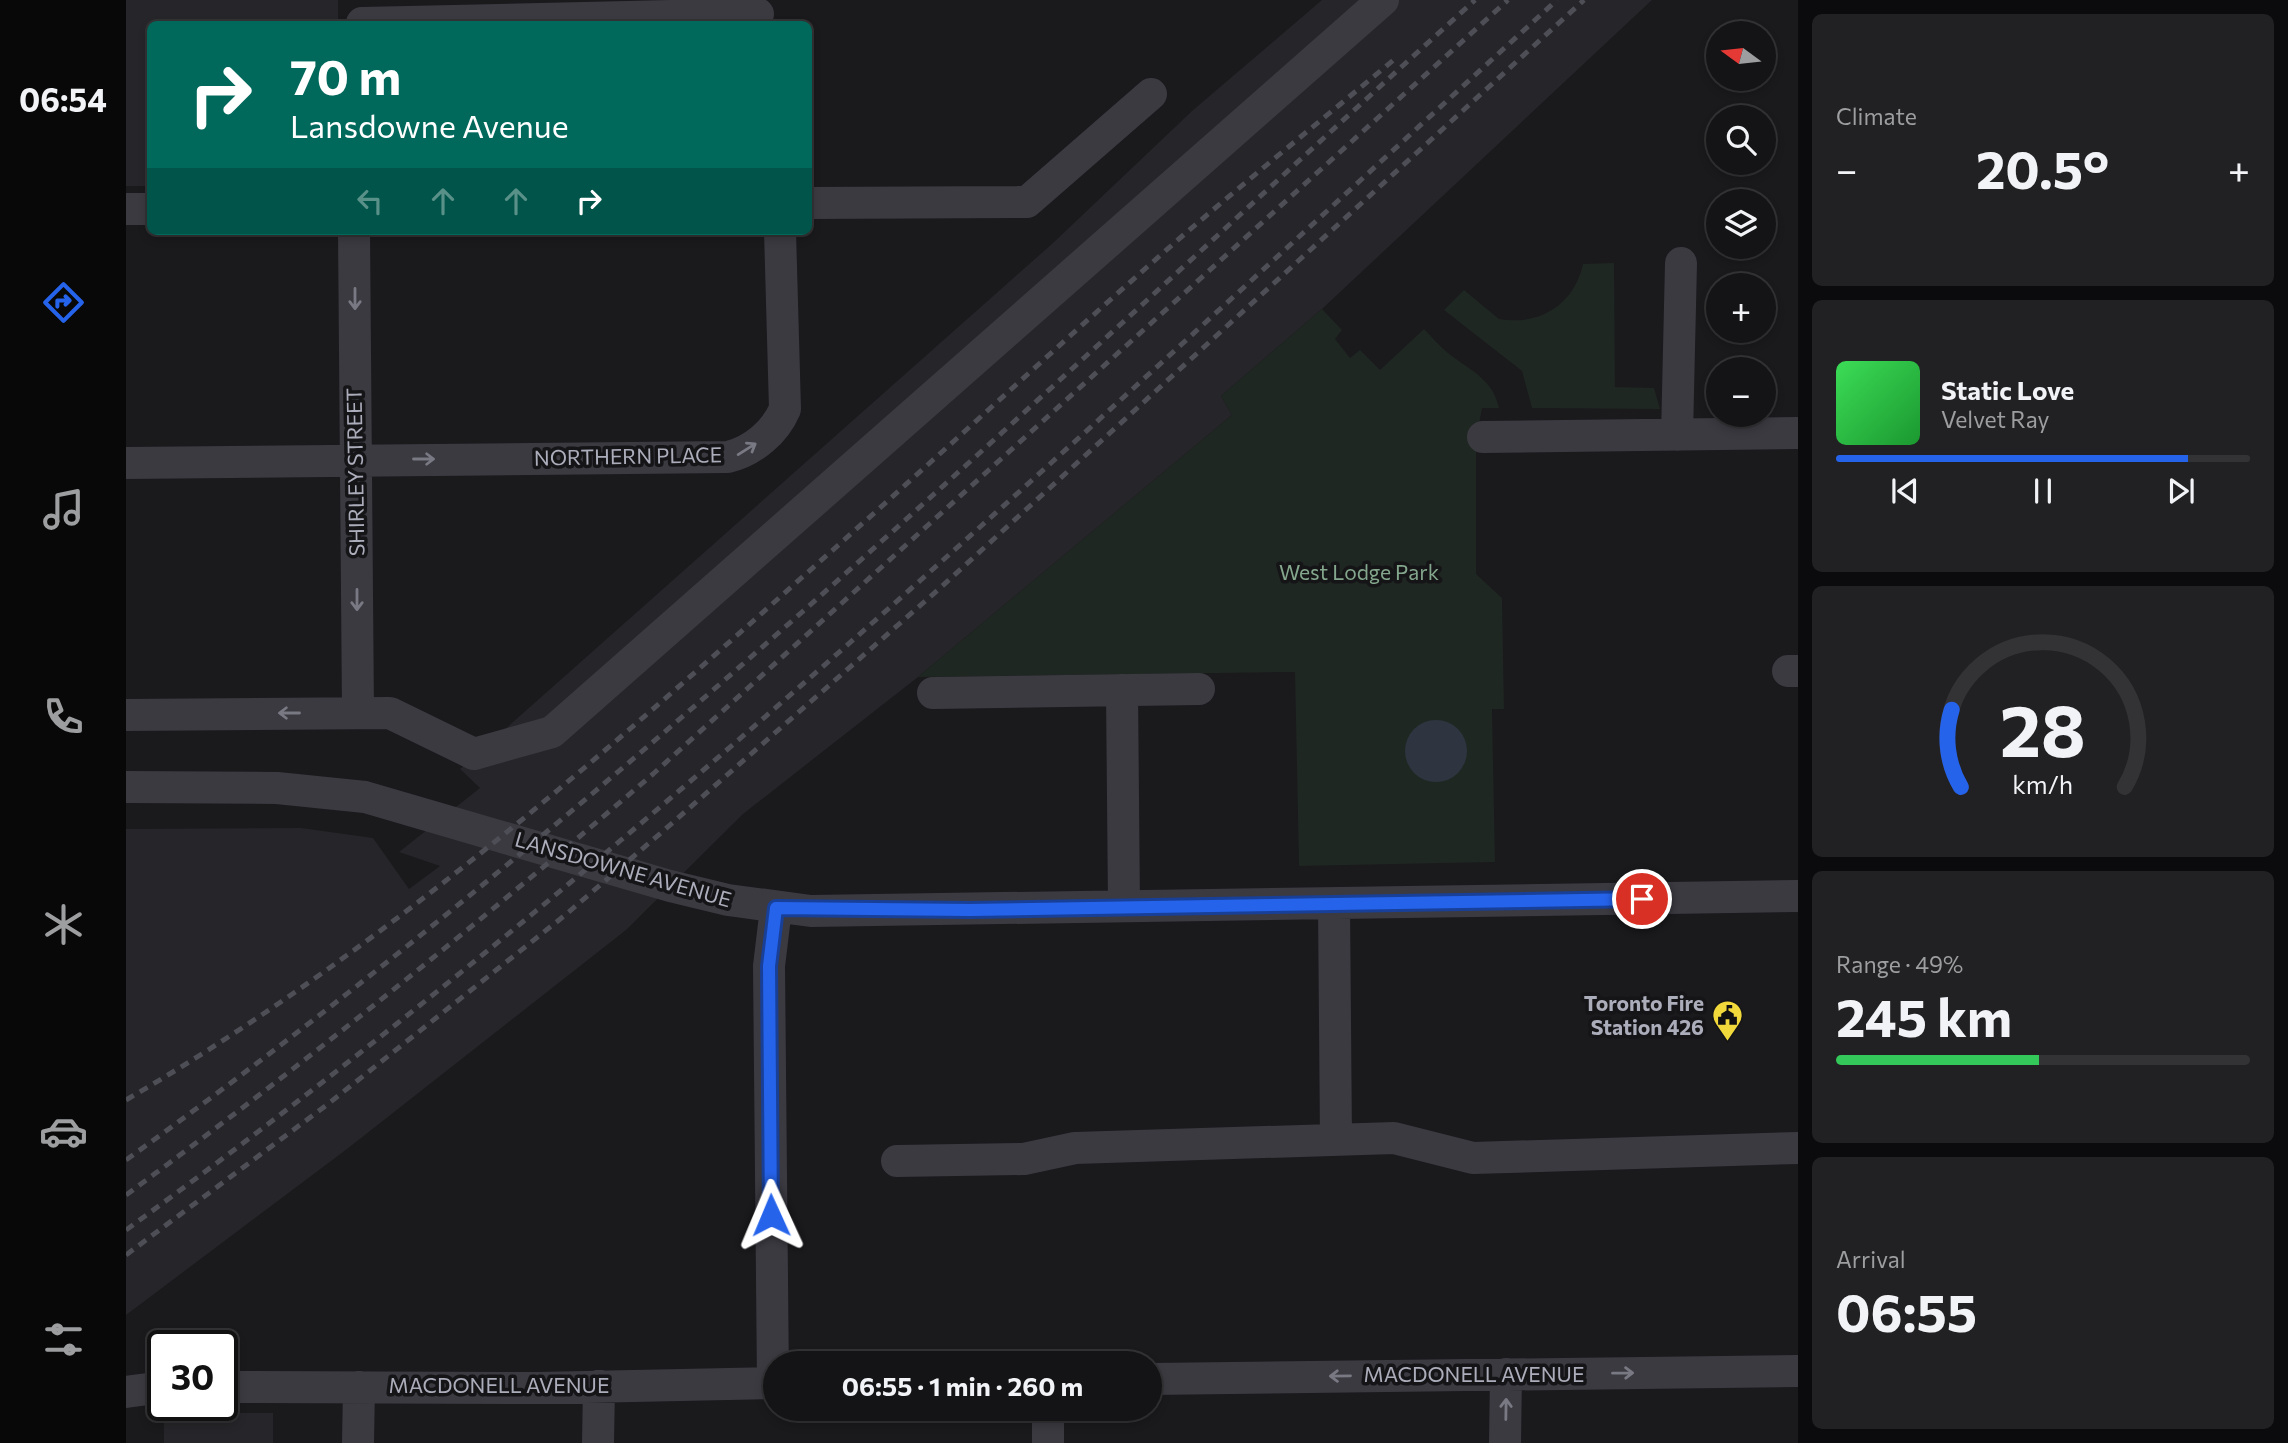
<!DOCTYPE html>
<meta charset="utf-8">
<style>
body{margin:0;font-family:Commissioner,sans-serif;background:#212022;color:#f1f3f6;height:100vh;display:flex;flex-direction:column;font-size:26px;white-space:nowrap}
*{box-sizing:border-box;margin:0}
p{font-size:23px;color:#9d9ea0}
.icon{flex:none;width:38px;height:38px;fill:none;stroke:currentColor;stroke-width:2;stroke-linecap:round;stroke-linejoin:round}
.map{position:relative;flex:1;overflow:hidden}
.details{display:flex;flex-direction:column;gap:14px;padding:14px;background:#0b0a0c;width:490px}
.details>*{flex:none}
.guide{position:absolute;left:21px;top:21px;width:665px;height:214px;border-radius:10px;box-shadow:0 4px 10px #0003,0 0 0 2px #333234;background:#00695c;color:#fff;overflow:hidden}
.needle{width:46px;rotate:285deg}
.buttons{position:absolute;left:1580px;top:21px;display:grid;gap:14px}
.buttons a{display:grid;place-items:center;width:70px;height:70px;border-radius:50%;background:#141315;box-shadow:0 4px 10px #0003,0 0 0 2px #333234;font-size:35px}
.speed{position:absolute;left:21px;top:1330px;display:flex;gap:14px;font-size:35px;font-weight:700;text-align:center}
.speed>*{display:grid;place-content:center;width:91px;height:91px;border-radius:50%;background:#141315;box-shadow:0 4px 10px #0003,0 0 0 2px #333234;line-height:1}
.speed .limit{border:4px solid #111;border-radius:10px;background:#fff;color:#111}
.pin{position:absolute;display:grid;place-items:center;width:60px;height:60px;color:#fff;margin:-30px;border:4px solid #fff;border-radius:50%;box-shadow:0 2px 7px #0007}
.me{position:absolute;width:77px;margin:-38px;rotate:359deg;stroke-linejoin:round;filter:drop-shadow(0 0 5px #0008)}
.turn{display:flex;align-items:center;gap:24px;height:147px;padding:0 28px;font-size:32px}
.turn .icon{width:91px;height:91px;stroke-width:2.5}
.turn b{display:block;font-size:49px;line-height:60px}
.lanes{display:flex;align-items:center;height:66px;padding:0 28px;background:#0003;justify-content:center;gap:35px;direction:ltr}
.lanes .off{opacity:.35}
.big{font-size:52px;font-weight:700;line-height:1.1}
.details .tile{flex:1;display:flex;flex-direction:column;justify-content:center;gap:10px;min-width:0;padding:0 24px;border-radius:10px;background:#212022}
.details .dial{align-items:center;gap:0}
.dial svg{height:182px;overflow:visible;fill:none;stroke:#333234;stroke-width:7;stroke-linecap:round;text-anchor:middle}
.dial text{fill:#f1f3f6;stroke:none}
.song{display:flex;align-items:center;gap:21px}
.cover{width:84px;height:84px;border-radius:10px;background:linear-gradient(135deg,hsl(130 70% 55%),hsl(130 70% 35%))}
.played{height:7px;border-radius:4px;background:linear-gradient(90deg,#2563eb 85%,#333234 85%)}
.keys{display:flex;justify-content:space-around;direction:ltr}
.heat{display:flex;justify-content:space-between;align-items:center;font-size:38px;direction:ltr}
.charge{height:10px;border-radius:5px;background:linear-gradient(90deg,#34c759 49%,#333234 0)}
.trip{position:absolute;left:637px;top:1351px;width:399px;height:70px;border-radius:35px;background:#141315;box-shadow:0 4px 10px #0003,0 0 0 2px #333234;font-weight:700;line-height:70px;text-align:center}
main{display:flex;flex:1;min-height:0}
.menu{display:flex;flex-direction:column;width:126px;justify-content:space-around;align-items:center;background:#080808;color:#9d9ea0}
.menu .icon{width:49px;height:49px}
.menu .active{color:#2563eb}
.menu b{font-size:32px;color:#f1f3f6}
.map>svg:first-child{display:block}
.built{fill:#262529}
.green{fill:#1f2722}
.water{fill:#2f3540}
.lines{fill:none;stroke-linecap:round;stroke-linejoin:round}
.minor{stroke:#3b3a41;stroke-width:32}
.rail{stroke:#4d4e56;stroke-width:5;stroke-dasharray:9 7;stroke-linecap:butt}
.oneway{stroke:#797984}
.route-casing{stroke:#184099;stroke-width:18}
.route{stroke:#2563eb;stroke-width:12}
.labels{text-anchor:middle;stroke-width:7;stroke-linejoin:round;paint-order:stroke}
.street-label{font-size:21px;fill:#acadbb;stroke:#151417}
.park-label{font-size:21px;fill:#83a68c;stroke:#151417}
.poi-label{font-size:21px;font-weight:bold;fill:#acadbb;stroke:#151417;text-anchor:end}
</style>
<main>
<nav class="menu">
<b>06:54</b>
<svg class="icon active" aria-label="directions" viewBox="0 0 24 24"><path d="M12 3l9 9-9 9-9-9zM9 14v-3h6M13 9l2 2-2 2"/></svg>
<svg class="icon" aria-label="music" viewBox="0 0 24 24"><path d="M9 18V5l10-2v13"/><circle cx="6" cy="18" r="3"/><circle cx="16" cy="16" r="3"/></svg>
<svg class="icon" aria-label="phone" viewBox="0 0 24 24"><path d="M5 4h4l2 5-3 2q2 4 5 5l2-3 5 2v4C11 20 4 13 5 4z"/></svg>
<svg class="icon" aria-label="climate" viewBox="0 0 24 24"><path d="M12 3v18M4 7l16 10M4 17L20 7"/></svg>
<svg class="icon" aria-label="car" viewBox="0 0 24 24"><path d="M5 17H2v-5l4-1 3-4h7l3 4 3 1v5h-3M9 17h6M6 11h13"/><circle cx="7" cy="17" r="2"/><circle cx="17" cy="17" r="2"/></svg>
<svg class="icon" aria-label="filters" viewBox="0 0 24 24"><path d="M4 7h16M4 17h16"/><circle cx="9" cy="7" r="2"/><circle cx="15" cy="17" r="2"/></svg>
</nav>
<div class="map">
<svg width="1672" height="1443" viewBox="0 0 1672 1443">
<rect width="100%" height="100%" fill="#1a191c"/>
<path class="built" d="M 0,0 L 212,0 L 212,24 L 24,24 L 24,186 L 0,186 Z
M 1196,0 L 1526,0 L 1196,309 L 1095,396 L 1106,415 L 792,677 L 617,814 L 500,930 L 221,1149 L 0,1315 L 0,829 L 175,828 L 247,838 L 283,889 L 314,866 L 273,852 L 354,788 L 334,769 L 927,243 L 1066,111 Z
M 67,1413 L 147,1413 L 147,1443 L 38,1443 L 38,1416 Z"/>
<path class="green" d="M 1488,263 L 1489,387 L 1528,388 L 1534,409 L 1406,408 L 1396,371 L 1318,310 L 1338,290 L 1373,319 C 1413,326 1448,305 1457,264 Z
M 1196,309 L 1216,330 L 1209,339 L 1224,358 L 1234,350 L 1254,370 L 1298,329 C 1307,338 1316,349 1326,356 C 1347,372 1367,380 1373,408 L 1356,408 L 1350,440 L 1350,574 L 1376,598 L 1378,709 L 1366,709 L 1369,862 L 1173,866 L 1169,672 L 792,677 L 1106,415 L 1095,396 Z"/>
<path class="water" d="M1279 751a31 31 0 1 1 62 0a31 31 0 1 1-62 0Z"/>
<g class="lines">
<path class="minor" d="M 236,23 L 632,14
M 682,203 L 901,202 L 1025,94
M 0,209 L 24,209
M 228,231 L 232,713
M 1551,435 L 1555,263
M 1357,437 L 1672,433
M 0,463 L 602,457 C 627,451 649,432 659,409 L 654,231
M 1662,671 L 1672,671
M 996,690 L 998,906
M 807,693 L 1073,689
M 0,715 L 264,713 L 348,754 L 426,732 L 1257,0
M 0,787 L 151,788 L 239,797 L 544,886 L 602,900 L 685,911 L 1672,896
M 1208,904 L 1210,1140
M 771,1161 L 898,1159 L 949,1148 L 1268,1138 L 1347,1158 L 1672,1148
M 1024,1379 L 1672,1371
M 647,1383 L 643,966 L 650,908
M 96,1387 L 412,1388 L 649,1383
M 0,1392 L 37,1387
M 922,1409 L 922,1443
M 232,1443 L 233,1387
M 472,1443 L 473,1386
M 1379,1443 L 1380,1374"/>
<path class="rail" d="M 0,1100 C 253,953 474,758 691,564 C 813,456 932,345 1054,238 C 1125,177 1198,118 1270,58
M 0,1160 C 482,813 910,398 1349,0
M 0,1195 C 181,1062 356,921 527,774 L 1382,0
M 0,1230 C 510,859 967,424 1431,0
M 0,1255 L 202,1104 L 438,916 L 536,832 L 813,589 L 1458,0"/>
</g>
<defs><path id="oneway-shaft" d="M-6 0H5M1.5-3L5.5 0L1.5 3" fill="none" stroke-width="1.6" stroke-linecap="round" stroke-linejoin="round" transform="scale(1.75)"/></defs>
<g class="oneway">
<use href="#oneway-shaft" transform="translate(229 299) rotate(90)"/>
<use href="#oneway-shaft" transform="translate(621 449) rotate(-32)"/>
<use href="#oneway-shaft" transform="translate(298 459)"/>
<use href="#oneway-shaft" transform="translate(231 600) rotate(90)"/>
<use href="#oneway-shaft" transform="translate(163 713) rotate(180)"/>
<use href="#oneway-shaft" transform="translate(1497 1373) rotate(-1)"/>
<use href="#oneway-shaft" transform="translate(1214 1376) rotate(179)"/>
<use href="#oneway-shaft" transform="translate(1380 1409) rotate(-89)"/>
</g>
<g class="lines">
<defs>
<path id="route" d="M 645,1215 L 643,966 L 650,908 L 844,910 L 1516,899"/>
</defs>
<use href="#route" class="route-casing"/>
<use href="#route" class="route"/>
</g>
<defs>
<symbol id="civic-pin" viewBox="-11 -11 22 30"><path d="M0 17L-7.5 6A9.5 9.5 0 1 1 7.5 6Z" fill="#f2d93b" stroke="#151417"/><path d="M-.6-6.5H3V-4.5H.6V-3L4-1V1h2V6H-6V1h2V-1L-.6-3ZM-1.2 2.5V6h2.4V2.5Z" fill="#111"/></symbol>
</defs>
<g fill-rule="evenodd">
<use href="#civic-pin" x="1584" y="998" width="35" height="47"/>
</g>
<g class="labels">
<g class="street-label">
<text transform="translate(502 457) rotate(-1)" y="7">NORTHERN PLACE</text>
<text transform="translate(230 472) rotate(-91)" y="7">SHIRLEY STREET</text>
<text transform="translate(497 870) rotate(16)" y="7">LANSDOWNE AVENUE</text>
<text x="1348" y="1382">MACDONELL AVENUE</text>
<text x="373" y="1393">MACDONELL AVENUE</text>
</g>
<g class="park-label">
<text x="1233" y="580">West Lodge Park</text>
</g>
<g class="poi-label">
<text x="1578" y="1011">Toronto Fire<tspan x="1578" dy="24">Station 426</tspan></text>
</g>
</g>
</svg>
<div class="buttons">
<a><svg class="needle" viewBox="-14 -14 28 28"><path d="M0-13l5 13h-10z" fill="#e53935"/><path d="M0 13l5-13h-10z" fill="#9d9ea0"/></svg></a>
<a><svg class="icon" aria-label="search" viewBox="0 0 24 24"><circle cx="10" cy="10" r="6"/><path d="M15 15l6 6"/></svg></a>
<a><svg class="icon" aria-label="layers" viewBox="0 0 24 24"><path d="M12 4l9 5-9 5-9-5zM3 14l9 5 9-5"/></svg></a>
<a>+</a>
<a>−</a>
</div>
<div class="speed"><div class="limit">30</div></div>
<div class="pin" style="left:1516px;top:899px;background:#d93025"><svg class="icon" aria-label="arrive" viewBox="0 0 24 24"><path d="M6 21V4h12l-3 4 3 4H6"/></svg></div>
<svg class="me" style="left:645px;top:1215px" viewBox="-20 -20 40 40"><path d="M0-17L14 15 0 8-14 15z" fill="#2563eb" stroke="#fff" stroke-width="4"/></svg>
<div class="trip">06:55 · 1 min · 260 m</div>
<div class="guide">
<div class="turn"><svg class="icon" aria-label="right" viewBox="0 0 24 24"><path d="M7 20v-9h11M14 6l5 5-5 5"/></svg><div><b>70 m</b>Lansdowne Avenue</div></div>
<div class="lanes"><svg class="icon off" aria-label="left" viewBox="0 0 24 24"><path d="M17 20v-9H6M10 6l-5 5 5 5"/></svg><svg class="icon off" aria-label="ahead" viewBox="0 0 24 24"><path d="M12 20V5M6 11l6-6 6 6"/></svg><svg class="icon off" aria-label="ahead" viewBox="0 0 24 24"><path d="M12 20V5M6 11l6-6 6 6"/></svg><svg class="icon" aria-label="right" viewBox="0 0 24 24"><path d="M7 20v-9h11M14 6l5 5-5 5"/></svg></div>
</div>
</div>
<section class="details">
<div class="tile"><p>Climate</p>
<div class="heat"><a>−</a><b class="big">20.5°</b><a>+</a></div>
</div>
<div class="tile">
<div class="song"><i class="cover"></i><div><b>Static Love</b><p>Velvet Ray</p></div></div>
<div class="played"></div>
<div class="keys"><svg class="icon" aria-label="previous" viewBox="0 0 24 24"><path d="M18 5L8 12l10 7zM5 5v14"/></svg><svg class="icon" aria-label="pause" viewBox="0 0 24 24"><path d="M8 5v14M16 5v14"/></svg><svg class="icon" aria-label="next" viewBox="0 0 24 24"><path d="M6 5l10 7-10 7zM19 5v14"/></svg></div>
</div>
<div class="tile dial"><svg viewBox="0 0 100 80">
<path d="M14 69A42 42 0 1 1 86 69"/>
<path d="M14 69A42 42 0 0 1 10 35" stroke="#2563eb"/>
<text x="50" y="56" font-size="32" font-weight="700">28</text>
<text x="50" y="72" font-size="11">km/h</text>
</svg></div>
<div class="tile"><p>Range · 49%</p><b class="big">245 km</b><div class="charge"></div></div>
<div class="tile"><p>Arrival</p><b class="big">06:55</b></div>
</section>
</main>
